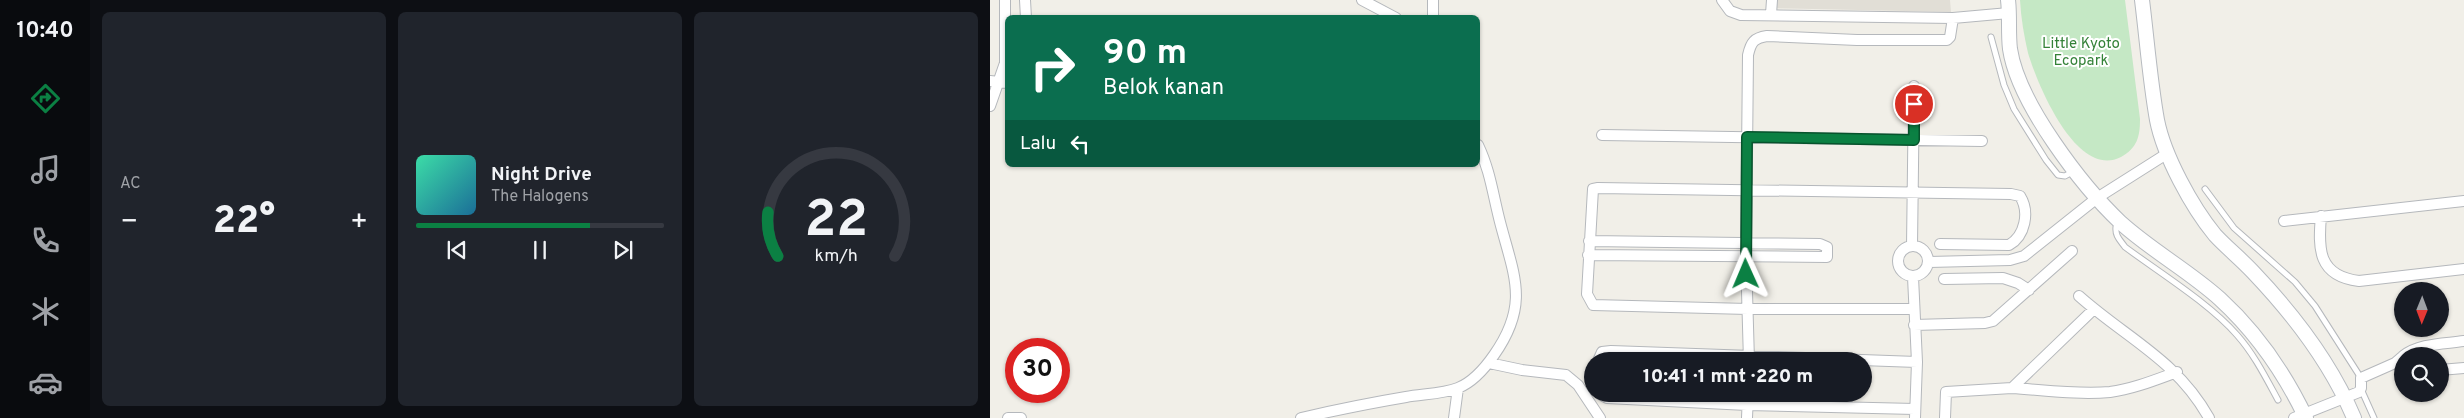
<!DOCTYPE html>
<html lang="id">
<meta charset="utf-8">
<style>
body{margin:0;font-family:Overpass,sans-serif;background:#20242c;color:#f1f3f6;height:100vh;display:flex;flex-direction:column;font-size:19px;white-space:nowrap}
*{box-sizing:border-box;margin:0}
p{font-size:16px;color:#9ea1a6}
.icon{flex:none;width:28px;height:28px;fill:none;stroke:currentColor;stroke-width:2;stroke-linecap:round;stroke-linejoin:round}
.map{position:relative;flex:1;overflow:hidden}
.details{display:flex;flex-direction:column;gap:12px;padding:12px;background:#0d0f14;width:900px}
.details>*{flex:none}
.top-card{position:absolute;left:15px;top:15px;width:475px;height:152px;border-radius:8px;box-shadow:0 1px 4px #0004;background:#0b6e4f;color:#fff;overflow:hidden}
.needle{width:32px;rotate:181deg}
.tools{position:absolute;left:1404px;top:282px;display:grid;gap:10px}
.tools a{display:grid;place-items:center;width:55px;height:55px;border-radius:50%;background:#171b24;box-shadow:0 1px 4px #0004;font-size:25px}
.speed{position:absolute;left:15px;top:338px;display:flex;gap:10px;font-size:25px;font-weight:700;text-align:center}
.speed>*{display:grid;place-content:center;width:65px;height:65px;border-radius:50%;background:#171b24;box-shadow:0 1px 4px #0004;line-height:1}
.speed .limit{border:8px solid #d22;background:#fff;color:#111}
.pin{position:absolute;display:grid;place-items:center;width:42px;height:42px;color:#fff;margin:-21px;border:2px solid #fff;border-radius:50%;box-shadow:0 1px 5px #0007}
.me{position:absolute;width:55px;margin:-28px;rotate:359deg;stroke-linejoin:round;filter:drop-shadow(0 0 4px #0008)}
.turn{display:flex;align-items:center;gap:18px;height:105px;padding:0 15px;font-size:22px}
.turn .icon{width:65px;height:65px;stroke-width:2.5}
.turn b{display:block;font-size:35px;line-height:42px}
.then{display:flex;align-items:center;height:48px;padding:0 15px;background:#0003;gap:10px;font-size:19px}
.big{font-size:38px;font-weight:800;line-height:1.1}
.details .tile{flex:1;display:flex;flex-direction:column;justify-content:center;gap:8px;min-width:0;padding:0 18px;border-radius:8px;background:#20242c}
.details .dial{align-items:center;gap:0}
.dial svg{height:130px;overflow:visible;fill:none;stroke:#363941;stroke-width:7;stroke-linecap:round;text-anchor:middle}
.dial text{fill:#f1f3f6;stroke:none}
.song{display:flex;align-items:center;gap:15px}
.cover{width:60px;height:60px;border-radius:8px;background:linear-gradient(135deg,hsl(160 70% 55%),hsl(200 70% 35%))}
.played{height:5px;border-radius:2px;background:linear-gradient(90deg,#0b8043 70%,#363941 70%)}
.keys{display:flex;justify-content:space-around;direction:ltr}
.heat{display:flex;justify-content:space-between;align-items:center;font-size:28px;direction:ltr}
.details .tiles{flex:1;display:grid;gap:12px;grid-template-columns:repeat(3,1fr)}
.trip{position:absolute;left:594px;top:352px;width:288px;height:50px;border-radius:25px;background:#171b24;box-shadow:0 1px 4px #0004;font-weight:800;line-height:50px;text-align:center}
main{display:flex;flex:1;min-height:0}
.tab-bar{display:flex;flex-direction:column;width:90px;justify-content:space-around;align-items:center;background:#090b0e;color:#9ea1a6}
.tab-bar .icon{width:35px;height:35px}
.tab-bar .current{color:#0b8043}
.tab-bar b{font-size:22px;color:#f1f3f6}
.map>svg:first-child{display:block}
.education{fill:#e1ded6}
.green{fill:#c5e8c5}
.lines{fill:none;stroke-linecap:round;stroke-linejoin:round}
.lane-casing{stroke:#b5b8bc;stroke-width:7}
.street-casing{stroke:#b5b8bc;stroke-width:12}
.secondary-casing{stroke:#b6babf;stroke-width:16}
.lane{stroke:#fff;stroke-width:5}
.street{stroke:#fff;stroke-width:10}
.secondary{stroke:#fff;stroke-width:14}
.route-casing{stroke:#07532c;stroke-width:12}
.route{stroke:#0b8043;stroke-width:9}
.labels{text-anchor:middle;stroke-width:4;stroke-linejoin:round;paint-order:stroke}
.park-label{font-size:15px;fill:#348238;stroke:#fff}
</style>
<main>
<nav class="tab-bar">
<b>10:40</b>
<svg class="icon current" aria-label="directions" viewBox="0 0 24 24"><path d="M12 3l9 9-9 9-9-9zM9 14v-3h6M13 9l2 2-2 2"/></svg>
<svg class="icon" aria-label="music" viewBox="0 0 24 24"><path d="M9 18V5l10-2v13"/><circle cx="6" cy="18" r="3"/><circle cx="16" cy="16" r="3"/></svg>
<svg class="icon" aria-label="phone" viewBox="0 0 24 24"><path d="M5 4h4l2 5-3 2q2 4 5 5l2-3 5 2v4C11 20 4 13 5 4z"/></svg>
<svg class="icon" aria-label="climate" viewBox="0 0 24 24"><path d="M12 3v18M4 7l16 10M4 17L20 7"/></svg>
<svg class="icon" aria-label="car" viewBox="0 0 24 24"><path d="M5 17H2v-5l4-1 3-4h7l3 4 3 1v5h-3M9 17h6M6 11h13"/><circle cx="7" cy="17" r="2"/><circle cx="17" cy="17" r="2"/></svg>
</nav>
<section class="details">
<div class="tiles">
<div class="tile"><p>AC</p>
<div class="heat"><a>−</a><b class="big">22°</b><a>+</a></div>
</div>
<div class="tile">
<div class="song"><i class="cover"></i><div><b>Night Drive</b><p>The Halogens</p></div></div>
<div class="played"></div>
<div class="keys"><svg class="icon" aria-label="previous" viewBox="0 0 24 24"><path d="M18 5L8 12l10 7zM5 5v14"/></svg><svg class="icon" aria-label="pause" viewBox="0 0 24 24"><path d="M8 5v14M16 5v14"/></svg><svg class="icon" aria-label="next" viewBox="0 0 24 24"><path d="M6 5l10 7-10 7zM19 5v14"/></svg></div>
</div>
<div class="tile dial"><svg viewBox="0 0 100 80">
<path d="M14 69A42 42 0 1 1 86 69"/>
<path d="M14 69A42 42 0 0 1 8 42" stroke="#0b8043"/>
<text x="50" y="56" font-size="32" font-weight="700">22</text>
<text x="50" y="72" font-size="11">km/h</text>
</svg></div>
</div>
</section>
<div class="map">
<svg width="1474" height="418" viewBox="0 0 1474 418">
<rect width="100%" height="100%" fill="#f1efe8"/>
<path class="education" d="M 781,0 L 960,0 L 961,12 L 780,8 Z"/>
<path class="green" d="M 1030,0 L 1135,0 L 1150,119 C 1150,137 1147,148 1131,157 C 1086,180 1047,83 1038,53 C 1034,36 1031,18 1030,0 Z"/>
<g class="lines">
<defs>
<path id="lane" d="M 1001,37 L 1014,85 L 1024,109 L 1056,160 L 1068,175 L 1075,176 L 1084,171
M 1215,189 L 1244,228 L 1305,282 L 1325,306 L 1371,378
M 1131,223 L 1126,227 C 1125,236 1130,240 1135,247 C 1170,273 1219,303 1247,335 C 1264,354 1276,378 1288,400
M 1371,389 L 1384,418"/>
<path id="street" d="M 35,0 L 36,18
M 372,0 L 406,18
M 443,0 L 443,18
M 732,0 L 740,11 L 751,15 L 963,18 L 1019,13
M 781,14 L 782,0
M 0,81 L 18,83
M 0,106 L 15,63 L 15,0
M 612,135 L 992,141
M 1331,216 C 1328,249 1328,276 1369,281 L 1474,269
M 1294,221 L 1474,201
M908 261a15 15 0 1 1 30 0a15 15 0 1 1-30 0Z
M 922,246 L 924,86
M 598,255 L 837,257 L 837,247 L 830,244 L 599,241
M 939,262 L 1020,260 L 1034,256 L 1107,198 L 1178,153
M 923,277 L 927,362 L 925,418
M 954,279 L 1013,278 L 1028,283 L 1039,290
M 1089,296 C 1136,338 1187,360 1219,418
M 924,309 L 758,309 L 603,305 L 597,294 L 603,189 L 608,188 L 1021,194 L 1030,196 C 1040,212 1035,236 1019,245 L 950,244
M 924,325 L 995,323 L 1003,321 L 1082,251
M 1413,356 C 1430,343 1454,344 1474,341
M 608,361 L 612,352 L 621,351 L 927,362
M 759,361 L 756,257 L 758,55 C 761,42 764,38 777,36 L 867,40 L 957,40 L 960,37 L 963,18
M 499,363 L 532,370 L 576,375 L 588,385 L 610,418
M 1450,370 L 1474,368
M 1022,388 C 1054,390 1088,395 1120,392 C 1143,389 1165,380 1187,372
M 610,394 L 617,398 L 757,405 L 925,409
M 18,418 L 31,418
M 311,418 C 346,410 380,403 416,397 C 432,394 453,394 468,388 C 483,382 495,368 504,355 C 540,304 524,276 510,222 C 503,195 500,170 488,145
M 464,418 L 468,388
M 757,418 L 758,394
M 955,418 L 956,392 L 1022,388 L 1104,309
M 1304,418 L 1369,392 L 1371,388 L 1371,378 L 1405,363 L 1412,357"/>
<path id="secondary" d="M 1018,0 C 1020,16 1018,33 1020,49 C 1028,103 1092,186 1131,223 C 1162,251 1199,271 1230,299 C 1266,332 1295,374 1316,418
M 1152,0 C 1157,40 1160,81 1167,120 C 1174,156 1202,207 1225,235 C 1237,248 1251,259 1263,272 C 1304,315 1341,363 1364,418"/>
</defs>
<use href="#lane" class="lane-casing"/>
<use href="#street" class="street-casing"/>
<use href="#secondary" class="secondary-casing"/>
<use href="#lane" class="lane"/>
<use href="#street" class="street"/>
<use href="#secondary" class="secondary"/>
</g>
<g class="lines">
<defs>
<path id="route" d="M 756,274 L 757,137 L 924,140 L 924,104"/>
</defs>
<use href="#route" class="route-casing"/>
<use href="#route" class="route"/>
</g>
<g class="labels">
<g class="park-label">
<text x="1091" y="48">Little Kyoto<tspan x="1091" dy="17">Ecopark</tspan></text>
</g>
</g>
</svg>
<div class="tools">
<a><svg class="needle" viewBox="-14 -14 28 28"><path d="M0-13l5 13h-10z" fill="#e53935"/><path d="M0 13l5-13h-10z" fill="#9ea1a6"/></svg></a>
<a><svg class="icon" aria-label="search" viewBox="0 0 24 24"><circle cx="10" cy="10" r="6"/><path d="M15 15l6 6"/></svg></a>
</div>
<div class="speed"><div class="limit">30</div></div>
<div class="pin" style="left:924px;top:104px;background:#d93025"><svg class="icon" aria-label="arrive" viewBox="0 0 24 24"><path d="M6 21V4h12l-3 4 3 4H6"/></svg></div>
<svg class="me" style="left:756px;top:274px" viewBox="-20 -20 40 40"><path d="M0-17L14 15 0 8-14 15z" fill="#0b8043" stroke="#fff" stroke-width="4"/></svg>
<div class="trip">10:41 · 1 mnt · 220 m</div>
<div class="top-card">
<div class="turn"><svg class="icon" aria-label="right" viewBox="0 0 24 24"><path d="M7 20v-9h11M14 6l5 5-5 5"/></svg><div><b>90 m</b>Belok kanan</div></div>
<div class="then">Lalu<svg class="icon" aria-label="left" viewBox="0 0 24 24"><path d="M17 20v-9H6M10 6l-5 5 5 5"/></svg></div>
</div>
</div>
</main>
